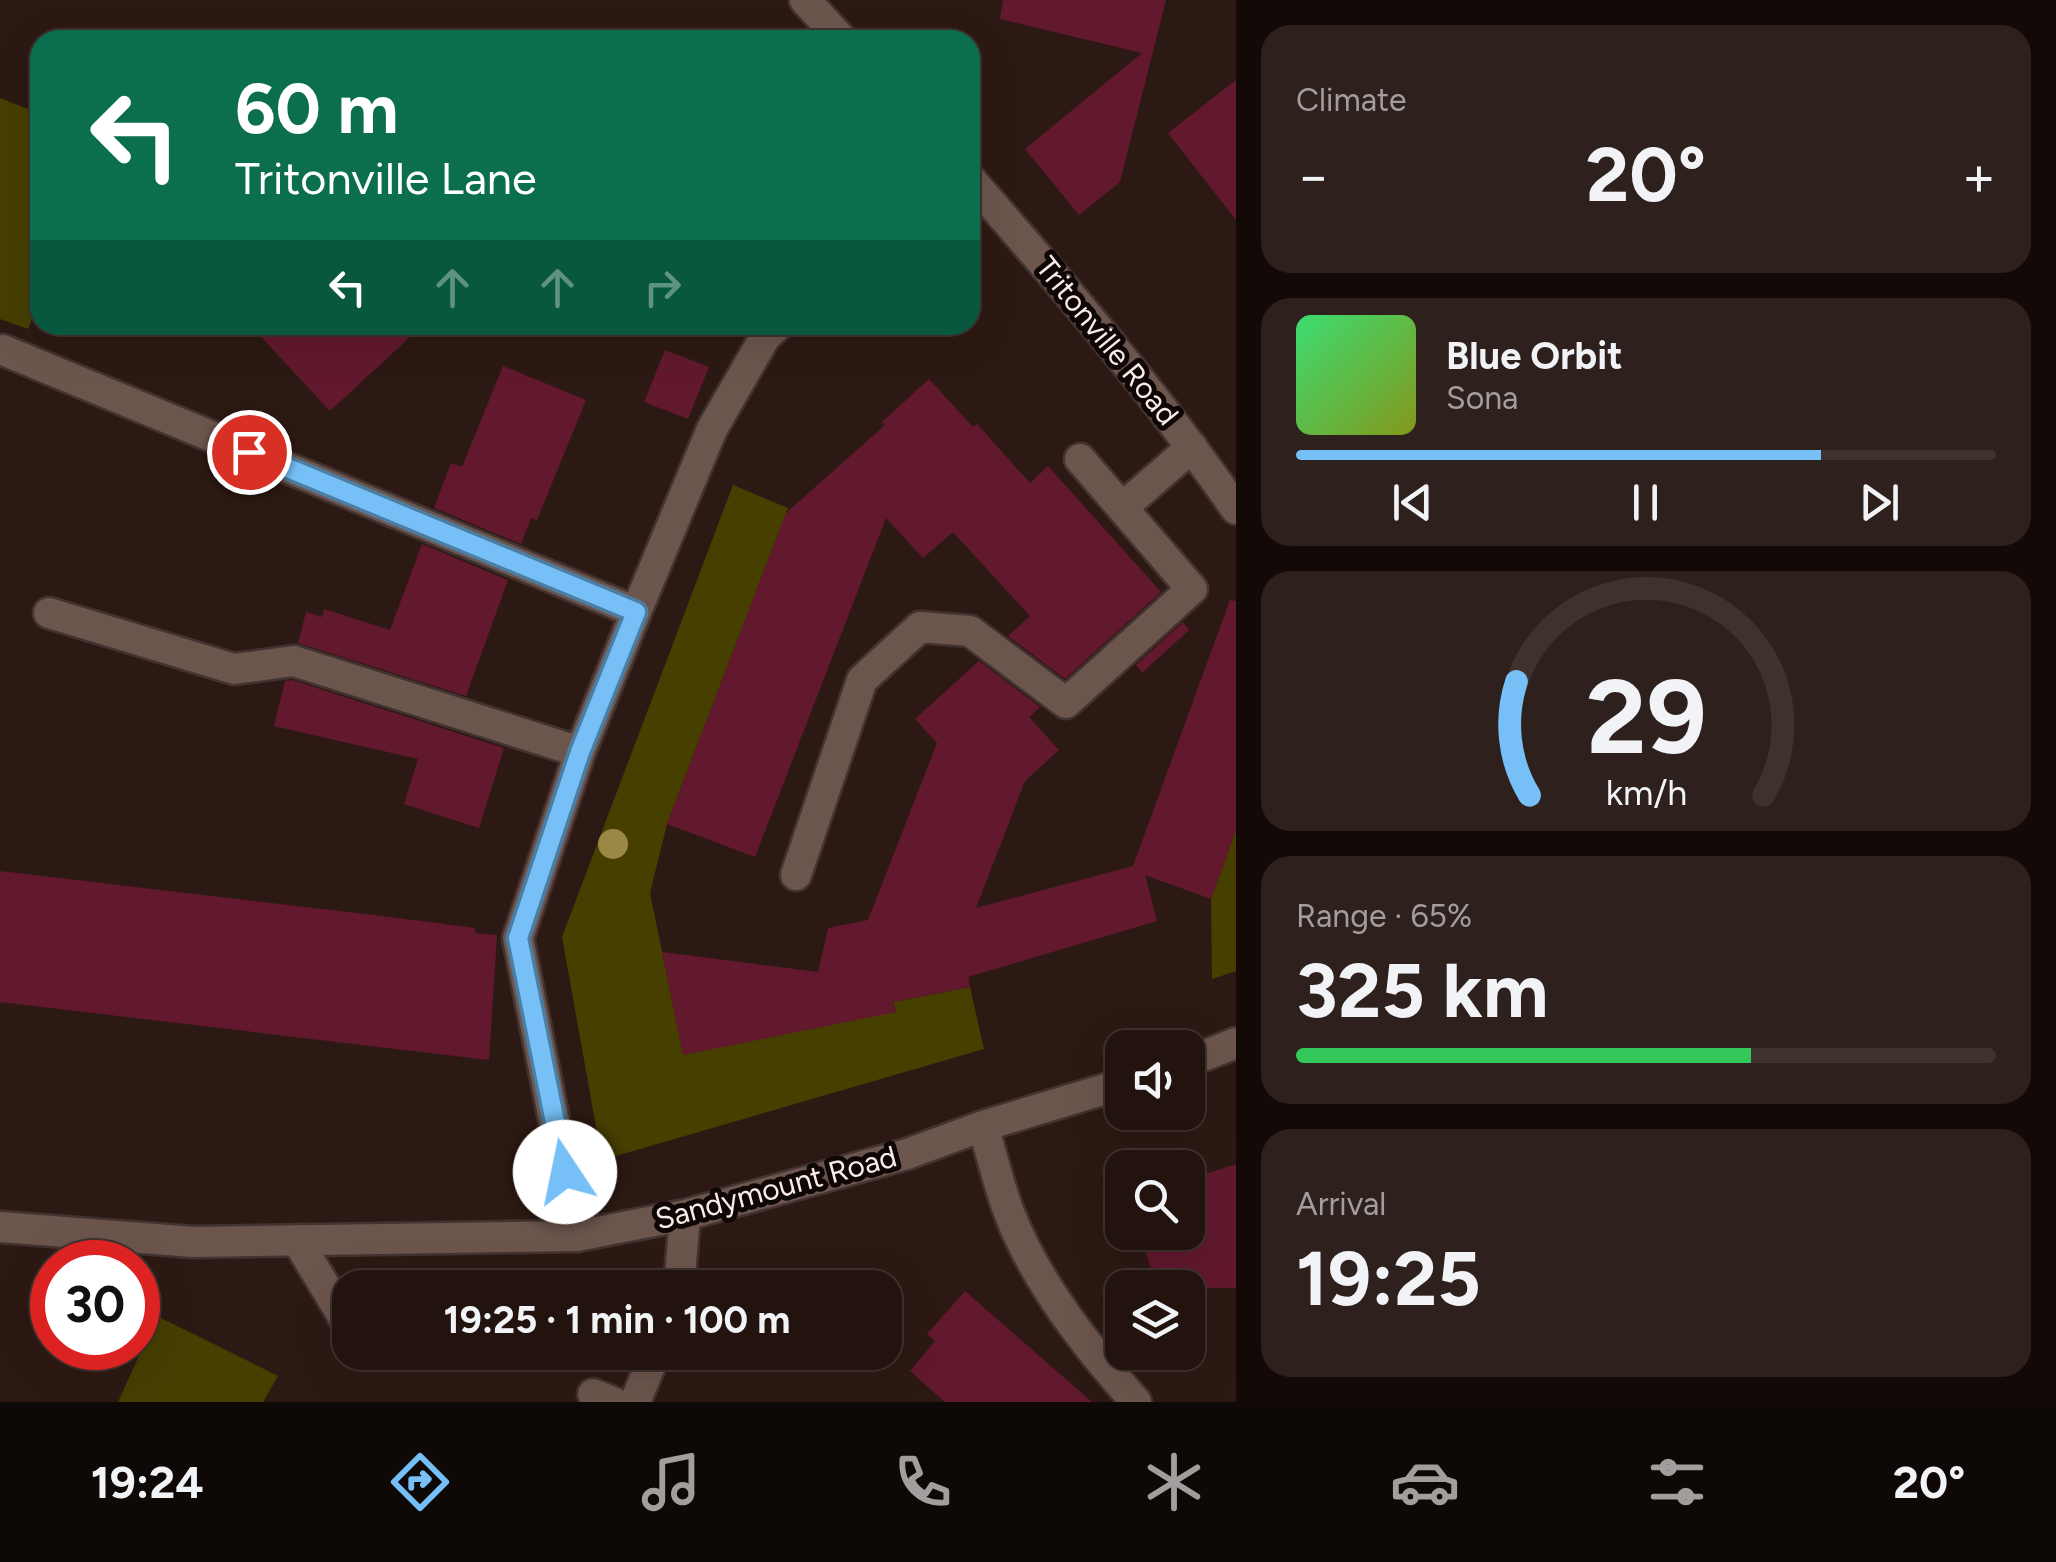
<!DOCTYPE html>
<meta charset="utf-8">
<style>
body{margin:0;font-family:Figtree,sans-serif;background:#2e201c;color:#f1f3f6;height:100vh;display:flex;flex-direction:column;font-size:38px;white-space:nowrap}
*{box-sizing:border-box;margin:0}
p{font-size:32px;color:#a29e9e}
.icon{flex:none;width:55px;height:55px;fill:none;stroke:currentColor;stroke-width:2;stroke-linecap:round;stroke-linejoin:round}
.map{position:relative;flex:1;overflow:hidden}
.side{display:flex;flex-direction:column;gap:25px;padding:25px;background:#130a08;width:820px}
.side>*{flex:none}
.banner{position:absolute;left:30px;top:30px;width:950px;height:305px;border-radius:30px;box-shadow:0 10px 40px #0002,0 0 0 2px #3f322e;background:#0b6e4f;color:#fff;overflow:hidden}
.buttons{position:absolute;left:1105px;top:1030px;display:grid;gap:20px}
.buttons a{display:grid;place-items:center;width:100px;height:100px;border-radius:20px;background:#22130e;box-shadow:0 10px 40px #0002,0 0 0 2px #3f322e;font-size:50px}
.speed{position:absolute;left:30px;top:1240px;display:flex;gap:20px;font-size:50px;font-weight:700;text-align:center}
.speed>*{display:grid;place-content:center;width:130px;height:130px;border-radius:50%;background:#22130e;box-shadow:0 10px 40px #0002,0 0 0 2px #3f322e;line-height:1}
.speed .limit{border:15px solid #d22;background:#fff;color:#111}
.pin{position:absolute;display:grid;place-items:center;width:85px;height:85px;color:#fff;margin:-42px;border:5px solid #fff;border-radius:50%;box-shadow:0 2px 10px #0007}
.me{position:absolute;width:110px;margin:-55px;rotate:349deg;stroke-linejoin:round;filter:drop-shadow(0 0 8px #0008)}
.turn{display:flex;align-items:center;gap:35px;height:210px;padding:0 40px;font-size:45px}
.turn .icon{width:130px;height:130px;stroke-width:2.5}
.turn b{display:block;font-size:70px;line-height:85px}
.lanes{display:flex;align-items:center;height:95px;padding:0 40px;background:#0003;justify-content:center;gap:50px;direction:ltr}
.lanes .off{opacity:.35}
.big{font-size:75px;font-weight:700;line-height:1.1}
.side .card{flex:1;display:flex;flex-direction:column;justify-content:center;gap:15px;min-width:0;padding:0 35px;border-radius:30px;background:#2e201c}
.side .dial{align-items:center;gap:0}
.dial svg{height:260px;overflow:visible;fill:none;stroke:#3f322e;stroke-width:7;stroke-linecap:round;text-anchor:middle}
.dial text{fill:#f1f3f6;stroke:none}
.song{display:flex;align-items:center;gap:30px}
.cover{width:120px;height:120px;border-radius:15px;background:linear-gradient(135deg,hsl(140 70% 55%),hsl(70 70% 35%))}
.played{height:10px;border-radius:5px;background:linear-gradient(90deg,#76c0f7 75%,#3f322e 75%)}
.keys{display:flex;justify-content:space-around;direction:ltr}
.heat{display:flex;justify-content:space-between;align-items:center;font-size:55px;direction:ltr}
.charge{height:15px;border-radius:8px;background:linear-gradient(90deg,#34c759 65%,#3f322e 0)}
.trip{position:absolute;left:332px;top:1270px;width:570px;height:100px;border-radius:30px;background:#22130e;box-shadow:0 10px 40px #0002,0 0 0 2px #3f322e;font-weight:700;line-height:100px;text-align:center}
.dock{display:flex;height:160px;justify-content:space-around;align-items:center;background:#0e0806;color:#a29e9e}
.dock .icon{width:70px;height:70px}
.dock .selected{color:#76c0f7}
.dock b{font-size:45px;color:#f1f3f6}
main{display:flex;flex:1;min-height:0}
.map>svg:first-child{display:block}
.green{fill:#473f00}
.building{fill:#62192e}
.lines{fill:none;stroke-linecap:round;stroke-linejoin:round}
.minor-casing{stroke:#423230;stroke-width:35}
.minor{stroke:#6c554d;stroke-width:30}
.tree{fill:#9a8847}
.route-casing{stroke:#4d7da1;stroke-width:25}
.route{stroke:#76c0f7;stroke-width:18}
.labels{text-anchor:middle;stroke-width:10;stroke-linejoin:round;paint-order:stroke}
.street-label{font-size:30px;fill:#faece7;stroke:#0f0705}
</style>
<main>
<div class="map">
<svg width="1236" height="1402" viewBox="0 0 1236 1402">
<rect width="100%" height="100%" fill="#2d1913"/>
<path class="green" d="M 0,98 L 40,114 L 40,299 L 28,329 L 0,319 Z
M 733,485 L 788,508 L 667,824 L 650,893 L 683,1054 L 896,1011 L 893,1002 L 970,987 L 984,1049 L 602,1160 L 562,937 Z
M 1236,830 L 1236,971 L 1212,979 L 1211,899 Z
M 157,1316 L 278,1376 L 263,1402 L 118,1402 Z"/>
<path class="building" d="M 1003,0 L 1166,0 L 1120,182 L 1079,215 L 1025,149 L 1142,53 L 1000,19 Z
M 1236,80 L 1236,220 L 1168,133 Z
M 250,325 L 423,325 L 330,411 Z
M 665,350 L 709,367 L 688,419 L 644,402 Z
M 503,366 L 586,400 L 537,520 L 531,518 L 521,544 L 434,508 L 451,463 L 462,467 Z
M 929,379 L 973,427 L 977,424 L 1030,483 L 1048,466 L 1161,592 L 1065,679 L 1008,636 L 1030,616 L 953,532 L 923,558 L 886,518 L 755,857 L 667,824 L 786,513 L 885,425 L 882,422 Z
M 422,544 L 508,580 L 466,696 L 298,643 L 306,612 L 322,617 L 324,609 L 390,630 Z
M 1230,600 L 1236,601 L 1236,830 L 1211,899 L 1145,875 L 1157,921 L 968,977 L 970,987 L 893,1002 L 896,1012 L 683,1055 L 662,952 L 818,972 L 828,928 L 868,920 L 937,743 L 915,719 L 979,661 L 1040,707 L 1029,717 L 1059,750 L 1025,781 L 976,908 L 1133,866 Z
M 1183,622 L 1189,630 L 1142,673 L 1136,665 Z
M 292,680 L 504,748 L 479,828 L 404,804 L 418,759 L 274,726 L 285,681 Z
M 0,871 L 390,917 L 475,928 L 475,933 L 497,935 L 489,1060 L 0,1002 Z
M 1236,1164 L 1236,1288 L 1157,1288 L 1140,1232 L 1188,1232 L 1188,1180 Z
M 965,1291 L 1092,1402 L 945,1402 L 910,1371 L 935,1341 L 927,1334 Z"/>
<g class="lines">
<defs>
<path id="minor" d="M 805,0 L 842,40
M 970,179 C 1063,285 1155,393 1236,509
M 3,350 L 636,612
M 1122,508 L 1192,447
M 49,613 L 234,669 L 294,661 L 580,752
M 796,875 L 862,680 L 920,627 L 970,631 L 1066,703 L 1192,589 L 1080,459
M 1188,1062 L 1236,1043
M 983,1126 C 992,1155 999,1187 1010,1215 C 1037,1284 1087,1347 1136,1402
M 0,1227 L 193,1242 L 577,1236 L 685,1215 L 907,1154 L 983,1126 L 1122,1084
M 577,1236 L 518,938 L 580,752 L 636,612 L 712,429 L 765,337 L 778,325
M 297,1240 L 350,1328
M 679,1288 L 685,1215
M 593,1394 L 613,1402
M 635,1402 L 656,1352"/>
</defs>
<use href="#minor" class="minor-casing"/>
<use href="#minor" class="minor"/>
</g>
<circle class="tree" cx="613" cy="844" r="15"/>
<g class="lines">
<defs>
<path id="route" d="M 249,452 L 636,612 L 580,752 L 518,938 L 565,1172"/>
</defs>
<use href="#route" class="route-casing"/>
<use href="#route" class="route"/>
</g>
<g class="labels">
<g class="street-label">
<text transform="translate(1107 341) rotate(51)" y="10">Tritonville Road</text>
<text transform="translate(776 1188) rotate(-15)" y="10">Sandymount Road</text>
</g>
</g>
</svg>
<div class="buttons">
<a><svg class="icon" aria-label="sound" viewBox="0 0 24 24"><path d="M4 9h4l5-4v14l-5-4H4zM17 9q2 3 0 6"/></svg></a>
<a><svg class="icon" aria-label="search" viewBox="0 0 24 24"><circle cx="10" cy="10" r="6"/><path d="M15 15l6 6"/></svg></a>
<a><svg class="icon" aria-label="layers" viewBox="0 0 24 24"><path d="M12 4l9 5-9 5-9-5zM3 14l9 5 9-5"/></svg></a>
</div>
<div class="speed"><div class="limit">30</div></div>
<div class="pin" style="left:249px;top:452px;background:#d93025"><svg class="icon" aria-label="arrive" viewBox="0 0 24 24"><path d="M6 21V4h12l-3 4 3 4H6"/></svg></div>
<svg class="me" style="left:565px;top:1172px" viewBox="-20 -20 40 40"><circle r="19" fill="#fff"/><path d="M0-13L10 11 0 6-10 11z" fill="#76c0f7"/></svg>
<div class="trip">19:25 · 1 min · 100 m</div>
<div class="banner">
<div class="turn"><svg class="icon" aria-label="left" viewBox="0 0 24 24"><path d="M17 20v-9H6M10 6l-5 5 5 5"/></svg><div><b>60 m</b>Tritonville Lane</div></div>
<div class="lanes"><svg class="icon" aria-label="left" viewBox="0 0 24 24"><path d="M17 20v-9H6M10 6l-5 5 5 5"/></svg><svg class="icon off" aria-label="ahead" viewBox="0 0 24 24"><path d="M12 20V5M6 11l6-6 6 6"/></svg><svg class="icon off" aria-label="ahead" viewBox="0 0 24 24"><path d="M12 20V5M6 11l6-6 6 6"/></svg><svg class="icon off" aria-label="right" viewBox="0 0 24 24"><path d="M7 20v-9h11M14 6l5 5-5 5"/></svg></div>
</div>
</div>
<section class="side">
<div class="card"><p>Climate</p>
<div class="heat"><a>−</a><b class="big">20°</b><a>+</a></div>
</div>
<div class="card">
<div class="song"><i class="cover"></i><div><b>Blue Orbit</b><p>Sona</p></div></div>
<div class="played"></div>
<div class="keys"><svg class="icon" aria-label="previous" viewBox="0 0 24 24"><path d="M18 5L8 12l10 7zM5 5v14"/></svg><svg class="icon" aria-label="pause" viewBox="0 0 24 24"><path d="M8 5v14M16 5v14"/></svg><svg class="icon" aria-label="next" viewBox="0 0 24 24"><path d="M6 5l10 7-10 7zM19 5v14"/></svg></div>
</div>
<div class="card dial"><svg viewBox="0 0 100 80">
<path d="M14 69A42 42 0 1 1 86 69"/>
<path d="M14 69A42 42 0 0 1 10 34" stroke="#76c0f7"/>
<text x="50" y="56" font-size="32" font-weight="700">29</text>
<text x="50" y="72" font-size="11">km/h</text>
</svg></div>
<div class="card"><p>Range · 65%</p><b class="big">325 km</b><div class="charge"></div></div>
<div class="card"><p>Arrival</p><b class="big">19:25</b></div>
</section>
</main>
<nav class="dock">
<b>19:24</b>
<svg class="icon selected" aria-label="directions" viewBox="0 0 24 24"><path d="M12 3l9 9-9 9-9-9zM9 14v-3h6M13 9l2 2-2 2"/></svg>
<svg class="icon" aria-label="music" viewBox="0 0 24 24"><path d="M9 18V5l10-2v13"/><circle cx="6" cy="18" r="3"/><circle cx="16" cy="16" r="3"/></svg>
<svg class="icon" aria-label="phone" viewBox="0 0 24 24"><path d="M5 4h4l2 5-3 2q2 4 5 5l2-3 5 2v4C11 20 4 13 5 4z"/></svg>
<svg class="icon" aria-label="climate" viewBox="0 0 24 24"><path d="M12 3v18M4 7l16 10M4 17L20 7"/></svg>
<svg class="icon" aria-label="car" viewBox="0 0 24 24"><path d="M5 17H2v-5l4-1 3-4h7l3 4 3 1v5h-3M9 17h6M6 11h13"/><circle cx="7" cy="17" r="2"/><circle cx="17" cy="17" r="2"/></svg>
<svg class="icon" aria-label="filters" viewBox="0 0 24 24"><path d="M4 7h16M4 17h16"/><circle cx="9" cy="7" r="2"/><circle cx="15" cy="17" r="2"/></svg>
<b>20°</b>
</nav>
